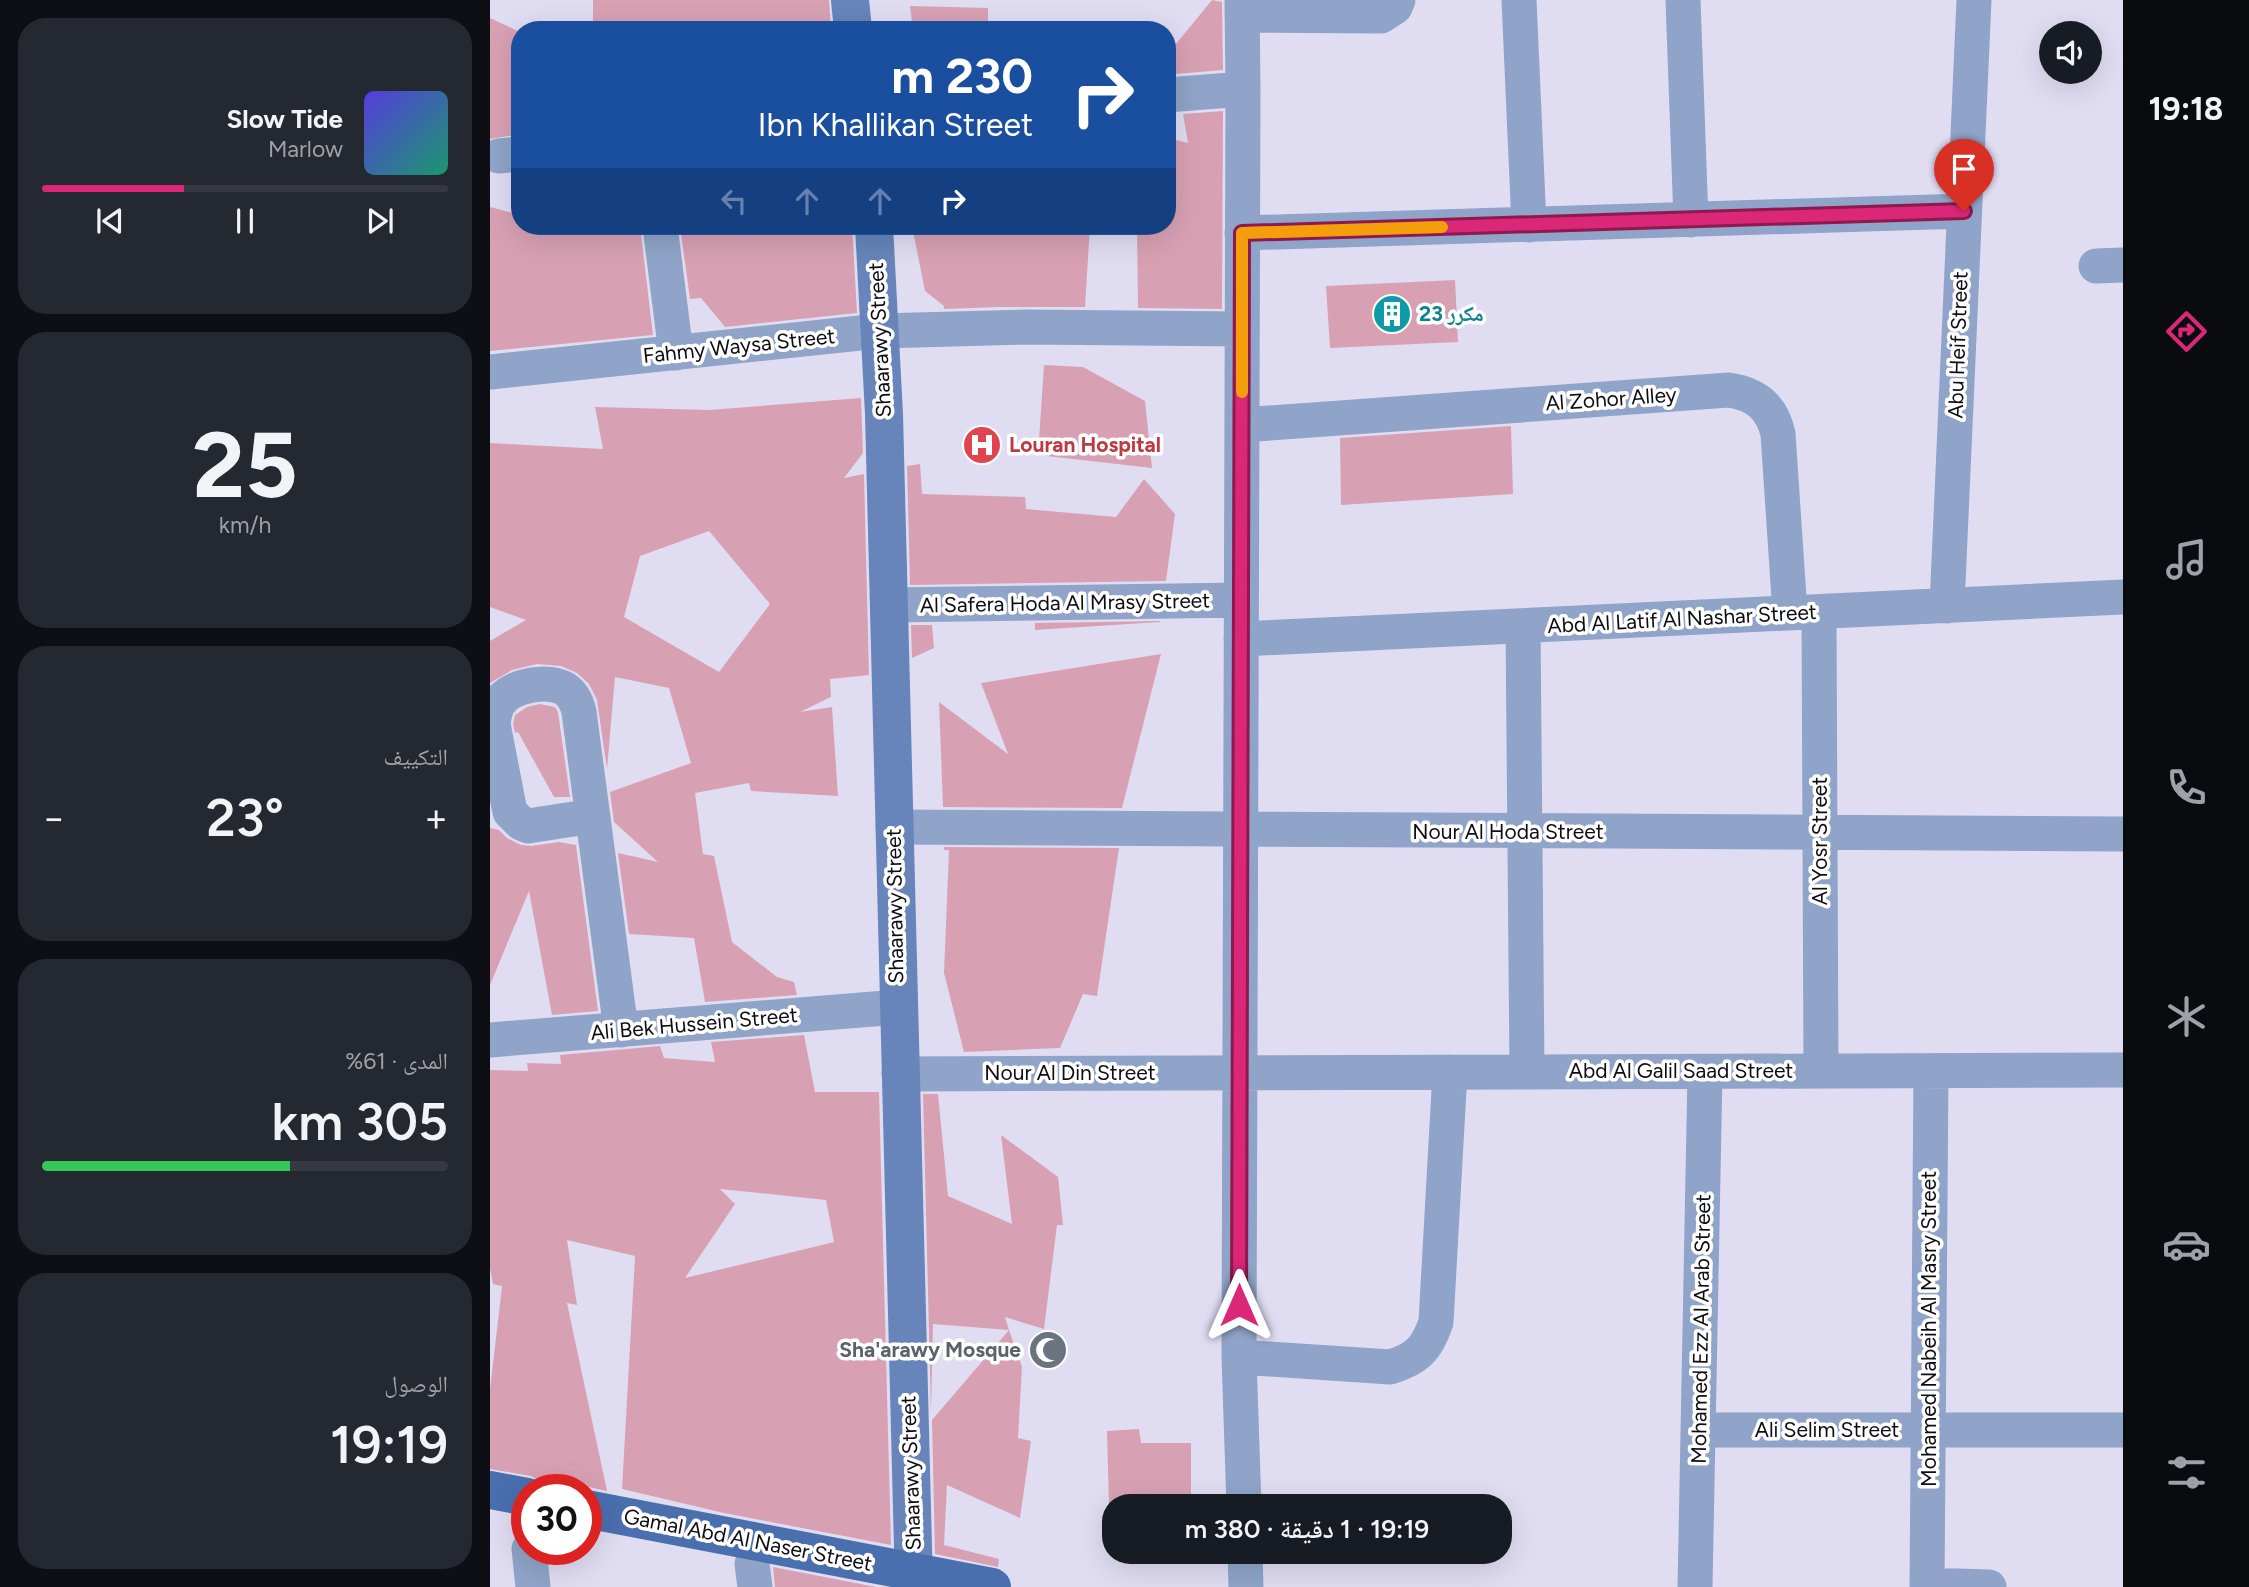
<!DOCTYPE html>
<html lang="ar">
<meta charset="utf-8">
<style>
body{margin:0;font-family:Figtree,"Noto Naskh Arabic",sans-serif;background:#242831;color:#f1f3f6;direction:rtl;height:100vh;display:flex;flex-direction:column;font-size:26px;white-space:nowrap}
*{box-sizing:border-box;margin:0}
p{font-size:23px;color:#9ea1a6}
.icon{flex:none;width:38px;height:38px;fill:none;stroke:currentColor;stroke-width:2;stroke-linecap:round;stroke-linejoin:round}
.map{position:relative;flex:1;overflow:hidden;direction:ltr}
.sheet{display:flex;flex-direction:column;gap:18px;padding:18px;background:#0d0f14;width:490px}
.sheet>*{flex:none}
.guide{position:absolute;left:21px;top:21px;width:665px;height:214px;border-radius:28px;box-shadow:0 7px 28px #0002;direction:rtl;background:#1a4fa0;color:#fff;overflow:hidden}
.tools{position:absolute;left:1549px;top:21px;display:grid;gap:14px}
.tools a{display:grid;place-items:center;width:63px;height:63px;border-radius:50%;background:#171b24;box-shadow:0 7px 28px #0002;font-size:35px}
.speed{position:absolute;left:21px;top:1474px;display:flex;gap:14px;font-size:35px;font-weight:700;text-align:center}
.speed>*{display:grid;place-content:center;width:91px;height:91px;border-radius:50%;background:#171b24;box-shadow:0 7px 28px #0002;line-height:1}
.speed .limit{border:10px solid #d22;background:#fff;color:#111}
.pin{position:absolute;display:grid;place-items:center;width:60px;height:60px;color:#fff;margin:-72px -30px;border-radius:50% 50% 50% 0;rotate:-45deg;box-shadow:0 0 7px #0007}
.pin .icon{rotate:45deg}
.me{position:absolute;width:77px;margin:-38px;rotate:0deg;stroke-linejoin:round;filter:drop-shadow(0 0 5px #0008)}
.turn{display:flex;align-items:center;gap:24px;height:147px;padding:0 28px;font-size:32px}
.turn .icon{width:91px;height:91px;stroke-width:2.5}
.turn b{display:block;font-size:49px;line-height:60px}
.lanes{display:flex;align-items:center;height:66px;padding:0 28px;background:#0003;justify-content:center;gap:35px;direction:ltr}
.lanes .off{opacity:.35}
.big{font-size:52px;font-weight:600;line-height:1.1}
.sheet .tile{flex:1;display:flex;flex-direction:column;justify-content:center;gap:10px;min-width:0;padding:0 24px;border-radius:28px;background:#242831}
.sheet .dial{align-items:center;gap:0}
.dial b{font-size:91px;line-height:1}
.song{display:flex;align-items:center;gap:21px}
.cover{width:84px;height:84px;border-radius:10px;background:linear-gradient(135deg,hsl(250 70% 55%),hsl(160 70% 35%))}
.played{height:7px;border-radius:4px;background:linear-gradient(90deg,#db2777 35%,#363941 35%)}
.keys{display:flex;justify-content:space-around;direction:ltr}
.heat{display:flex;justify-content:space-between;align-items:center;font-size:38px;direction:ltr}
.charge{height:10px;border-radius:5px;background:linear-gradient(90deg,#34c759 61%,#363941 0)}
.trip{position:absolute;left:612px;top:1494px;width:410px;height:70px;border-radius:28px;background:#171b24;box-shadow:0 7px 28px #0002;font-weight:600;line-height:70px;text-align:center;direction:rtl}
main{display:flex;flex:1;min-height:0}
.tabs{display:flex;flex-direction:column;width:126px;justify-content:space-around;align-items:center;background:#090b0e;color:#9ea1a6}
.tabs .icon{width:49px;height:49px}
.tabs .on{color:#db2777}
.tabs b{font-size:32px;color:#f1f3f6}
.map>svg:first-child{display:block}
.building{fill:#d8a1b3;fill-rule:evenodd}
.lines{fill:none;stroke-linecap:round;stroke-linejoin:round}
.street{stroke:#8fa4c8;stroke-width:35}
.secondary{stroke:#6785ba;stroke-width:38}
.primary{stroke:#4a6faf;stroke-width:38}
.route-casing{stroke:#8e194d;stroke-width:18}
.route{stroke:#db2777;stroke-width:12}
.slow{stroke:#f59e0b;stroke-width:12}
.labels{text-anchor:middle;stroke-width:7;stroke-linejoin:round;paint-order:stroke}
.culture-label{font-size:21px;font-weight:bold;fill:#0d838f;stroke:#fff;text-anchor:start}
.street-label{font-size:21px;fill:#0d0c13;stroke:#fff}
.health-label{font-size:21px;font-weight:bold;fill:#be3a42;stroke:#fff;text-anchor:start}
.worship-label{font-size:21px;font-weight:bold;fill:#5b616d;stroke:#fff;text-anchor:end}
</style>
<main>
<nav class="tabs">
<b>19:18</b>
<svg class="icon on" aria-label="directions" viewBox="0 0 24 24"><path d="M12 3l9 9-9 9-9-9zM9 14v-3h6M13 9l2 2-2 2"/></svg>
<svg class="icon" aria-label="music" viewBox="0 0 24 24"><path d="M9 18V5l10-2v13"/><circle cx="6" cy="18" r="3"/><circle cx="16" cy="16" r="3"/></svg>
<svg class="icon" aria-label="phone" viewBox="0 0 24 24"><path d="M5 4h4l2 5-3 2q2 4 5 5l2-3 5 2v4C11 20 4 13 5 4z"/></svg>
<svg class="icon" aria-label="climate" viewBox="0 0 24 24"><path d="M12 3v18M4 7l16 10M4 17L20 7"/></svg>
<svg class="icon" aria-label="car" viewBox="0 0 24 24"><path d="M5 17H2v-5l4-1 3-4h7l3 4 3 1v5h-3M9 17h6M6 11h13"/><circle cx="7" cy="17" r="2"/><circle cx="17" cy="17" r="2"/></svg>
<svg class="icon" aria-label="filters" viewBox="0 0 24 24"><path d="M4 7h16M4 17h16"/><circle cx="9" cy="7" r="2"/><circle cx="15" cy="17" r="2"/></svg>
</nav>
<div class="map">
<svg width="1633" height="1587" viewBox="0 0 1633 1587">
<rect width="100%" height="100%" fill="#e0ddf3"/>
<path class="building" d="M 103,0 L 339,0 L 341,30 L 103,30 Z
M 722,0 L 732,2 L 733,70 L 686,74 L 681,50 Z
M 420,6 L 498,8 L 498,30 L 423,30 Z
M 0,18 L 30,32 L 30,134 L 0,139 Z
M 733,111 L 732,309 L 648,308 L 647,226 L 677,226 L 677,138 L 698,143 L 693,114 Z
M 0,207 L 30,215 L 30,226 L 150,226 L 163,335 L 0,351 Z
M 190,226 L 362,226 L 367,313 L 235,327 L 211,298 L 200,299 Z
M 422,226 L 600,226 L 595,307 L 510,307 L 454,309 L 454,306 L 435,291 Z
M 965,280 L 968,342 L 840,348 L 836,286 Z
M 554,365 L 593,367 L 655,401 L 662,468 L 548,455 Z
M 371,398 L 373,453 L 354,478 L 374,474 L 379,675 L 340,679 L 341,697 L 310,712 L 342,707 L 348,796 L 261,791 L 259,783 L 205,793 L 213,854 L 224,856 L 242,942 L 287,977 L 304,982 L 307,995 L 215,1002 L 204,938 L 139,934 L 128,853 L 168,862 L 124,822 L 120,792 L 201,763 L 179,688 L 125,677 L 117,769 L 107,700 L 99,684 L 87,673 L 71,666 L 47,664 L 22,670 L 0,683 L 0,641 L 36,620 L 0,607 L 0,443 L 113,449 L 105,407 L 219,410 ZM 219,531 L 280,604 L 229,672 L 134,617 L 150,556 Z
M 1021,426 L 1023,494 L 851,505 L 850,438 Z
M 430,464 L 432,494 L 535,497 L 536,509 L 626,517 L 654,479 L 685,514 L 676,581 L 420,585 L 417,466 Z
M 670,621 L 670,622 L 545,630 L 545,623 Z
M 421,625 L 442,625 L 444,648 L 422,658 Z
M 671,654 L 632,808 L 453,807 L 449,702 L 518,754 L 491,683 Z
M 50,704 L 65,707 L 68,712 L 80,797 L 64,797 L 28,732 L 25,733 L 23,724 L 25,715 L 37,707 Z
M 0,828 L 9,830 L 17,838 L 31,845 L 41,846 L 69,842 L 86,845 L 108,1011 L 62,1015 L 39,891 L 0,985 Z
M 454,847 L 629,848 L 607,996 L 593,994 L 570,1048 L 474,1052 L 454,973 L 459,850 L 454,850 Z
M 314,1035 L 325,1092 L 389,1092 L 401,1545 L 234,1513 L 132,1489 L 145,1256 L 77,1240 L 87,1305 L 77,1303 L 117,1491 L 99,1487 L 78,1489 L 53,1483 L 41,1476 L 0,1469 L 0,1390 L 12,1286 L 3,1284 L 0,1268 L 0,1070 L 38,1071 L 37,1063 L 71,1064 L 70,1055 L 170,1046 L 174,1058 L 225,1062 L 221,1042 ZM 230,1189 L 336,1200 L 344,1242 L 195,1278 L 245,1204 Z
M 433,1094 L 448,1094 L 458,1196 L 522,1224 L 511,1135 L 568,1177 L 573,1225 L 567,1225 L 554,1329 L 515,1317 L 519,1330 L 443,1324 L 441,1412 Z
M 519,1330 L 532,1367 L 528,1438 L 541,1441 L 530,1518 L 457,1485 L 454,1545 L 509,1559 L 508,1567 L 445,1554 L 442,1420 Z
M 649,1429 L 651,1443 L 701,1443 L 701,1507 L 619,1507 L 617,1431 Z
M 283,1567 L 386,1587 L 285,1587 Z"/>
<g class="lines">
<path class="street" d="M 752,0 L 753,89 L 749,1357 L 754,1507
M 1029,0 L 1039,225
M 1193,0 L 1201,220
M 752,15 L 891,16 L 905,7 L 908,0
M 677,95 L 753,89
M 9,156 L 30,154
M 170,226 L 186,353
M 752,233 L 1474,211
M 1606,266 L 1633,265
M 0,372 L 389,331 L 536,327 L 751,329
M 752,425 L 1239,390 C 1266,394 1282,407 1288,434 L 1300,613
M 398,605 L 751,600
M 1457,606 L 1484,0
M 1329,612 L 1331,1071
M 1033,626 L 1037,1072
M 751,639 L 1633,597
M 103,816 L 38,826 L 31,823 L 20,812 L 3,724 C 4,717 5,709 9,703 C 21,685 57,679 75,689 C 84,695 87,703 89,712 L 131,1030
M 403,827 L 1633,834
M 0,1040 L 408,1007
M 409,1074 L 1633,1070
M 749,1357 L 900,1367 C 927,1359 937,1349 946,1322 L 960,1072
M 1209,1430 L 1633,1430
M 39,1549 L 43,1587
M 755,1552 L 756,1587
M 262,1564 L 265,1587
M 1437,1585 L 1499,1587
M 1205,1587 L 1215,1072
M 1437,1587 L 1441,1071"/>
<path class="secondary" d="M 360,0 L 363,30
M 384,226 L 394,414 L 424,1587"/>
<path class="primary" d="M 0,1490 L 37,1497
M 96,1509 L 502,1587"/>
</g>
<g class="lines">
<defs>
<path id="route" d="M 749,1305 L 752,233 L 1474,211"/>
</defs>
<use href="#route" class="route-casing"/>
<use href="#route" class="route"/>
<path class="slow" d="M 752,392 L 752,233 L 952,227"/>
</g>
<defs>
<symbol id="building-disc" viewBox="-11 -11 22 22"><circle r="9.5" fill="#0f9aa8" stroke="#fff"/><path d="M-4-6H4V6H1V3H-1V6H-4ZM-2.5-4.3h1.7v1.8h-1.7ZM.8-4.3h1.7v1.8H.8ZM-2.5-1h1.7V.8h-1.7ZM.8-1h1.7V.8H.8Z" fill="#fff"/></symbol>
<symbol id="hospital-disc" viewBox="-11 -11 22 22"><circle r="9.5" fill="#e0444e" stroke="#fff"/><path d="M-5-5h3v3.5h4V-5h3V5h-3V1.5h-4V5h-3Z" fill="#fff"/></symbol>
<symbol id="mosque-disc" viewBox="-11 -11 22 22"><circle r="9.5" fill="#6b7280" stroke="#fff"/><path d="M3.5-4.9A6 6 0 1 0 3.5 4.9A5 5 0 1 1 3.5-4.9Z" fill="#fff"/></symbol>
</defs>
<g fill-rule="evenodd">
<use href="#building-disc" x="880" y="292" width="44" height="44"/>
<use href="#hospital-disc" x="470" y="423" width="44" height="44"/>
<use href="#mosque-disc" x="536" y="1328" width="44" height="44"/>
</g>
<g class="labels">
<g class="culture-label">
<text x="929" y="321">23 مكرر</text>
</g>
<g class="street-label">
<text transform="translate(390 340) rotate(-93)" y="7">Shaarawy Street</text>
<text transform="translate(1468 345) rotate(-88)" y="7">Abu Heif Street</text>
<text transform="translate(249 346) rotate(-6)" y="7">Fahmy Waysa Street</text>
<text transform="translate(1121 399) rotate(-4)" y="7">Al Zohor Alley</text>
<text transform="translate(575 603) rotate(-1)" y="7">Al Safera Hoda Al Mrasy Street</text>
<text transform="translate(1192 619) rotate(-3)" y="7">Abd Al Latif Al Nashar Street</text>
<text x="1018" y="839">Nour Al Hoda Street</text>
<text transform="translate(1330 841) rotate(-90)" y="7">Al Yosr Street</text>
<text transform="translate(405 906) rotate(-91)" y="7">Shaarawy Street</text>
<text transform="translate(204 1024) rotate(-5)" y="7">Ali Bek Hussein Street</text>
<text x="1191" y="1078">Abd Al Galil Saad Street</text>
<text x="580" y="1080">Nour Al Din Street</text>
<text transform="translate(1211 1329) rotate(-89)" y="7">Mohamed Ezz Al Arab Street</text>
<text transform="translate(1439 1329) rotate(-90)" y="7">Mohamed Nabeih Al Masry Street</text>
<text x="1337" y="1437">Ali Selim Street</text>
<text transform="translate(421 1473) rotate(-92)" y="7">Shaarawy Street</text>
<text transform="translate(258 1540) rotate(11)" y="7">Gamal Abd Al Naser Street</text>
</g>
<g class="health-label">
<text x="519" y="452">Louran Hospital</text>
</g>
<g class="worship-label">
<text x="531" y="1357">Sha'arawy Mosque</text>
</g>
</g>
</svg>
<div class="tools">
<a><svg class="icon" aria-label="sound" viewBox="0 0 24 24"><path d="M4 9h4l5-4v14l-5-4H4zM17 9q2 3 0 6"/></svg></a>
</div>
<div class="speed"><div class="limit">30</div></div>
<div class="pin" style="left:1474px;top:211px;background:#d93025"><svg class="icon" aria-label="arrive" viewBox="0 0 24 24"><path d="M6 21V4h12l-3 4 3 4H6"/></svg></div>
<svg class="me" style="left:749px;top:1305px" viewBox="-20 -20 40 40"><path d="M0-17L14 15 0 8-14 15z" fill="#db2777" stroke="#fff" stroke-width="4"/></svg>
<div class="trip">19:19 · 1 دقيقة · 380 m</div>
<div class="guide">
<div class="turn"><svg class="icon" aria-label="right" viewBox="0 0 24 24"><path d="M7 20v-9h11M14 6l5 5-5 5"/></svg><div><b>230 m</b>Ibn Khallikan Street</div></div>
<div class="lanes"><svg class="icon off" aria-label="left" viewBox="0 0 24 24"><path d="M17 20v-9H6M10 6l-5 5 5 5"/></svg><svg class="icon off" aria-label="ahead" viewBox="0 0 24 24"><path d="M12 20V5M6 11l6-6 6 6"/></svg><svg class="icon off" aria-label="ahead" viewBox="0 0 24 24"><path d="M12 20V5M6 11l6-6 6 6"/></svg><svg class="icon" aria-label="right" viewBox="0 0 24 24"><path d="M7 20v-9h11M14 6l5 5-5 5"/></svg></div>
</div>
</div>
<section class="sheet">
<div class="tile">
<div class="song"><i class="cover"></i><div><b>Slow Tide</b><p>Marlow</p></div></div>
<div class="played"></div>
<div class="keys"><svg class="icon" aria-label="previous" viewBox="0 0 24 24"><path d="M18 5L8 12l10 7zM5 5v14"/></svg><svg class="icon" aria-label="pause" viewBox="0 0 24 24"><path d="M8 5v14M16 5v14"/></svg><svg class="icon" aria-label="next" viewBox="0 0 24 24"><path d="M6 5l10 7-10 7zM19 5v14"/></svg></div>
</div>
<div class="tile dial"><b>25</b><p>km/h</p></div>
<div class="tile"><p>التكييف</p>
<div class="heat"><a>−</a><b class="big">23°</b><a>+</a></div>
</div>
<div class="tile"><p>المدى · 61%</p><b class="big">305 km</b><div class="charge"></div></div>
<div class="tile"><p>الوصول</p><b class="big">19:19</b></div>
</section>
</main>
